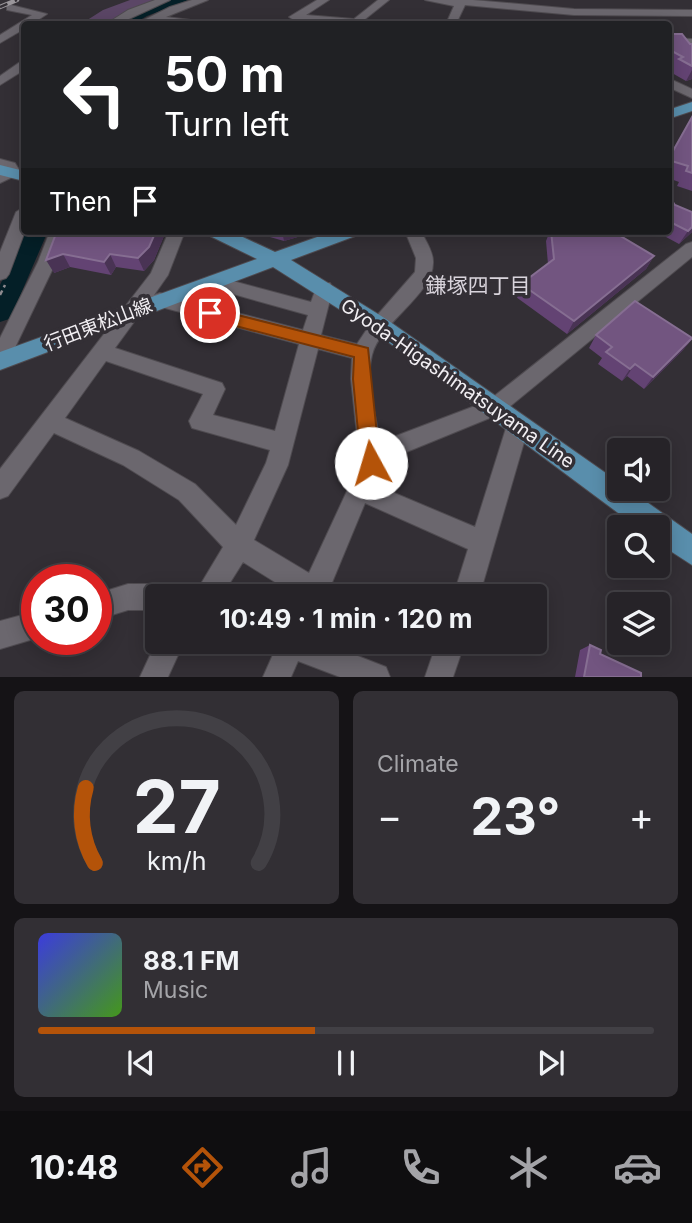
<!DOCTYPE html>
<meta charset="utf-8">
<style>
body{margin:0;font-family:Inter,"Noto Sans JP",sans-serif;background:#322f34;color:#f1f3f6;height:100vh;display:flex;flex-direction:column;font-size:26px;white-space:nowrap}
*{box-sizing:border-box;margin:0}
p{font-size:23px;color:#a4a4a8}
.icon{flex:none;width:38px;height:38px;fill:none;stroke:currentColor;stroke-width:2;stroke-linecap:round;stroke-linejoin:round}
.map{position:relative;height:677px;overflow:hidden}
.sheet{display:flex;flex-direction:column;gap:14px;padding:14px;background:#151316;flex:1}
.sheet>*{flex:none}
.banner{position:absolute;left:21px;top:21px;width:651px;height:214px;border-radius:7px;box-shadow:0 4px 18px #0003,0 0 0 2px #424045;background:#202124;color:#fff;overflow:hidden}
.buttons{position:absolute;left:607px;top:438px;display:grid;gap:14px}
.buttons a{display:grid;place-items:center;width:63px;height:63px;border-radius:7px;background:#262328;box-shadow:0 4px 18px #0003,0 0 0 2px #424045;font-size:35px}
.speed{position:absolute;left:21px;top:564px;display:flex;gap:14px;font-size:35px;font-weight:700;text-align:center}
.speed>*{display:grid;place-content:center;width:91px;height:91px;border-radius:50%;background:#262328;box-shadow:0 4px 18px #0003,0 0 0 2px #424045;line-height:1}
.speed .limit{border:10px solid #d22;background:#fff;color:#111}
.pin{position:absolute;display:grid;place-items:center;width:60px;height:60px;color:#fff;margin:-30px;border:4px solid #fff;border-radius:50%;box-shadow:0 2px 7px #0007}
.me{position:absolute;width:77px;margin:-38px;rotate:354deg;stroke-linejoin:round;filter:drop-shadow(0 0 5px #0008)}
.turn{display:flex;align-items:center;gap:24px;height:147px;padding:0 28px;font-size:32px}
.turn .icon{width:91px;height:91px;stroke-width:2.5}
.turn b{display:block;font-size:49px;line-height:60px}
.then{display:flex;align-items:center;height:66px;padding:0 28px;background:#0003;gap:14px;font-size:26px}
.big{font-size:52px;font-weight:700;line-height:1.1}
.sheet .card{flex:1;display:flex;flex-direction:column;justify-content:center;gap:10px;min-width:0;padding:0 24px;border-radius:10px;background:#322f34}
.sheet .dial{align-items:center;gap:0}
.dial svg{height:182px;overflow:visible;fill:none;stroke:#424045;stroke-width:7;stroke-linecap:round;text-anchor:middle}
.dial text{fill:#f1f3f6;stroke:none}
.song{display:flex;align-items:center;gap:21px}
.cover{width:84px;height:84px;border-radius:10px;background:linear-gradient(135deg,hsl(240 70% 55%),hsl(100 70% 35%))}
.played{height:7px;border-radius:4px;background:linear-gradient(90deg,#b45309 45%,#424045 45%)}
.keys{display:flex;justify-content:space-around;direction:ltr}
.heat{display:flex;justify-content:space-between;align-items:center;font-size:38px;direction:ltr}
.sheet .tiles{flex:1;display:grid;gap:14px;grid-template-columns:1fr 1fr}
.card:last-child{grid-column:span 2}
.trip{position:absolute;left:145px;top:584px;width:402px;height:70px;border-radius:7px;background:#262328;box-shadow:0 4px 18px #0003,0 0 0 2px #424045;font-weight:700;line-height:70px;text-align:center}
.tabs{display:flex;height:112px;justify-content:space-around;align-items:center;background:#0f0e10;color:#a4a4a8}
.tabs .icon{width:49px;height:49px}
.tabs .on{color:#b45309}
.tabs b{font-size:32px;color:#f1f3f6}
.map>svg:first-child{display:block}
.green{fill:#5b4666}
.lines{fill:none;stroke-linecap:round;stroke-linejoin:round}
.river{fill:#041f27;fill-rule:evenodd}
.minor-casing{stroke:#4f4b50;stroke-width:2}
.major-casing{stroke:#4f4b50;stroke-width:2}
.path{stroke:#8e8a8f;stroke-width:2.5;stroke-dasharray:5 3.5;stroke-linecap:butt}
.minor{fill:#6b676e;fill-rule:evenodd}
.major{fill:#598eac;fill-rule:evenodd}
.rail-casing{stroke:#9a969b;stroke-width:4.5}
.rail{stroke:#332f35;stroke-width:2.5;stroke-dasharray:8;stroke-linecap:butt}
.wall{fill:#634373}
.shaded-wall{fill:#493354}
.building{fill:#725580;stroke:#866e92;stroke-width:2}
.route{fill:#b45309;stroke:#753606;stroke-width:2}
.labels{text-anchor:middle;stroke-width:7;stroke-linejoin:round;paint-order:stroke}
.street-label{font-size:19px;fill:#f2eff3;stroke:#332f35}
.neighbourhood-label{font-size:21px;fill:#d9d4dc;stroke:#332f35}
</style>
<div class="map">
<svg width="692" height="677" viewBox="0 0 692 677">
<rect width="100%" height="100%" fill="#332f35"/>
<path class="green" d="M 130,0 L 161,0 L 128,13 L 108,24 L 81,24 L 103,10 Z"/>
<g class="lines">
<path class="river" d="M 167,0 L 188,0 L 147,16 L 133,24 L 117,24 L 137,10 Z
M 26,231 L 48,231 L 13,312 L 9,319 L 0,322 L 0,285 Z"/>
<defs>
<path id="minor" d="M 155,0 L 170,0 L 118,24 L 106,24 L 128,10 Z
M 192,0 L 208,0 L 166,17 L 199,21 L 204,24 L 155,21 L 149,24 L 136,24 L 170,7 Z
M 317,0 L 329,0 L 306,15 L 354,19 L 378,0 L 389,0 L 359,24 L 294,20 L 289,17 Z
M 425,0 L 473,0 L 574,9 L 692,10 L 692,16 L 574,15 L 465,5 L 456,24 L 446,24 L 454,6 Z
M 11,5 L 47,14 L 32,24 L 24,24 L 24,29 L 0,43 L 0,35 L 32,15 L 7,10 L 7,6 Z
M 668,38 L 692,39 L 692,45 L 668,44 Z
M 20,62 L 24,62 L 24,70 L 0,85 L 0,76 Z
M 668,78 L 692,89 L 692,98 L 668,87 Z
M 0,159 L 15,163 L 21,173 L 0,183 L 0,173 L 5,171 L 0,168 Z
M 24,207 L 25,231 L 9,274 L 6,278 L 0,280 L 0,252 L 16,212 Z
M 50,231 L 66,231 L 56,262 L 10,358 L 7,364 L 0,366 L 0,338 L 38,262 Z
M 169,231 L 185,231 L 168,275 L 154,295 L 160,293 L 303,330 L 308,315 L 208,287 L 205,282 L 208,277 L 214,276 L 311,302 L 318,283 L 330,283 L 333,288 L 321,335 L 357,344 L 373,320 L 415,272 L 416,258 L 405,231 L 421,231 C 425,240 433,251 433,261 C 435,294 380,322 372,355 C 365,381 376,416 380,442 L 488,401 L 686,244 L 692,242 L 692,257 L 502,413 L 382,462 L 373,484 L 475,527 L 507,425 L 510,418 L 518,415 L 526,418 L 529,425 L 479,597 L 453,597 L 468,549 L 365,503 L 326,597 L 299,597 L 243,562 L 221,597 L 193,597 L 223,547 L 179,500 L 123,465 L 54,433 L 8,496 L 0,499 L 0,469 L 151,273 ZM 153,296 L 151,300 L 154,305 L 299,344 L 275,431 L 213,415 L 225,389 L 222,383 L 115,348 ZM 318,349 L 352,358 L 351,379 L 360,463 L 309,573 L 254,540 L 288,465 ZM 106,361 L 203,394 L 189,421 L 192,428 L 270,450 L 266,463 L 236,525 L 195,484 L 139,451 L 65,418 Z
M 128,584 L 158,584 L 167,588 L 171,597 L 158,597 L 158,610 L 128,610 L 96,620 L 96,594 Z
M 37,611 L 37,638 L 0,649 L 0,621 Z
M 158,638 L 158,642 L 184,642 L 168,677 L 140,677 Z
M 271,642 L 322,642 L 386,667 L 390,677 L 340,677 L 298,661 L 291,677 L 263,677 L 275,650 Z
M 437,642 L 465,642 L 453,677 L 425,677 Z"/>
<path id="major" d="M 692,102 L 692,111 L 668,119 L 668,110 Z
M 0,165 L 24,171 L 24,181 L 0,175 Z
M 205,231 L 230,231 L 275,252 L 334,231 L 361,231 L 358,235 L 291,260 L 386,319 L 620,483 L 620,488 L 627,488 L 692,534 L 692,565 L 658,543 L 658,527 L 637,527 L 372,330 L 273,267 L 0,370 L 0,352 L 257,259 L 208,235 Z"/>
</defs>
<use href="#minor" class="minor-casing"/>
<use href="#major" class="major-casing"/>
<path class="path" d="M 0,295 L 5,285"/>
<use href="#minor" class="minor"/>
<use href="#major" class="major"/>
<defs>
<path id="rail" d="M 0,7 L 17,0"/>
</defs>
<use href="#rail" class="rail-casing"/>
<use href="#rail" class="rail"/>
</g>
<path class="wall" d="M 668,34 L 690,44 L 692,44 L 692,79 L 686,81 L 672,73 L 673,70 L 668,68 Z
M 692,117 L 692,191 L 677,186 L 679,182 L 668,178 L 668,158 Z
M 668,199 L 675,205 L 692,232 L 679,244 L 655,231 L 668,231 Z
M 57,231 L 166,231 L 154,260 L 144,271 L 116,267 L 111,275 L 70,267 L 54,273 Z
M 249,231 L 318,231 L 284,241 Z
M 550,231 L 612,231 L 654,256 L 646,269 L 567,334 L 516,297 L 521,284 L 548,264 L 546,241 Z
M 596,335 L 692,339 L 683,350 L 644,389 L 627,376 L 622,381 L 598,364 L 602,358 L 589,348 Z
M 590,645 L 600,654 L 641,677 L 575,677 L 580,650 Z"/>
<path class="shaded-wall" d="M 692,70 L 692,79 L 686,81 Z
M 692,227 L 692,232 L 679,244 L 688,231 Z
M 156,231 L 166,231 L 154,260 L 144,271 L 138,258 Z
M 282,231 L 318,231 L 284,241 Z
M 63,254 L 70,267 L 54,273 L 46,260 Z
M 110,254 L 116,267 L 111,275 L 104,262 Z
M 654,256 L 646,269 L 567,334 L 574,321 Z
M 692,339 L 683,350 L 644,389 L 653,377 Z
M 635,364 L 627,376 L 622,381 L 630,369 Z"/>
<path class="building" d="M 668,34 L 682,34 L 690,44 L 692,44 L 692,66 L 679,59 L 683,57 L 668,49 Z
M 692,117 L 692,173 L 686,171 L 688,166 L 668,160 Z
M 670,198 L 675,205 L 692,212 L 692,227 L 688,231 L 668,221 L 668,199 Z
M 57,231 L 156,231 L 149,247 L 138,258 L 110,254 L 104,262 L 63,254 L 46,260 Z
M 551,231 L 612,231 L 654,256 L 574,321 L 521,284 L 554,259 Z
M 635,301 L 692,338 L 653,377 L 635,364 L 630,369 L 606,352 L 612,347 L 596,335 Z
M 590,645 L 601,650 L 600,654 L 641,673 L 641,677 L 584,677 Z"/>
<path class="route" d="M 210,308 L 368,348 L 380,463 L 377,469 L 371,472 L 364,469 L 361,463 L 353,379 L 354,357 L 205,318 L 202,313 Z"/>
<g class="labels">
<g class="street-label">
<text transform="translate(98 324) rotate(-21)" y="7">行田東松山線</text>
<text transform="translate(458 383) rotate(35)" y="7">Gyoda-Higashimatsuyama Line</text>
</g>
<g class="neighbourhood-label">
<text x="478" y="293">鎌塚四丁目</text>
</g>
</g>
</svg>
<div class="buttons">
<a><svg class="icon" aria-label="sound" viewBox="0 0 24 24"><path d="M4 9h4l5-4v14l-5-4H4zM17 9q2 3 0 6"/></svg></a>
<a><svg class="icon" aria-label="search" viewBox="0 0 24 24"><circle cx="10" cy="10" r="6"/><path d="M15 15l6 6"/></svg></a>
<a><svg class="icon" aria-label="layers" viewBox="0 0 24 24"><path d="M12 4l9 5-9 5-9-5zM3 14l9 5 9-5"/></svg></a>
</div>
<div class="speed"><div class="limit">30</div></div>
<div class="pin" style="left:210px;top:313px;background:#d93025"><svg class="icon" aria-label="arrive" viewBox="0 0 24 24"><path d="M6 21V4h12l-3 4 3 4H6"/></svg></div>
<svg class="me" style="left:371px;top:463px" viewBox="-20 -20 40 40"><circle r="19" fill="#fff"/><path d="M0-13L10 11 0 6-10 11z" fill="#b45309"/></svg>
<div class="trip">10:49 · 1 min · 120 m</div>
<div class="banner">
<div class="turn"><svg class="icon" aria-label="left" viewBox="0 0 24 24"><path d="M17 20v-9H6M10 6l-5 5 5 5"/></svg><div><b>50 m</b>Turn left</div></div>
<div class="then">Then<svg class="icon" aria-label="arrive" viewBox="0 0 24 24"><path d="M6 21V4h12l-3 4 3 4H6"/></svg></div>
</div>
</div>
<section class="sheet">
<div class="tiles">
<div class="card dial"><svg viewBox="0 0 100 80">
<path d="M14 69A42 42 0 1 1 86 69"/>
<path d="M14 69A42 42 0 0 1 10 36" stroke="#b45309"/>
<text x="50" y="56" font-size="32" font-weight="700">27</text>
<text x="50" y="72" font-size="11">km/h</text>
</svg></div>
<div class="card"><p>Climate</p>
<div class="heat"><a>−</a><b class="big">23°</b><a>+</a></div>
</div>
<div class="card">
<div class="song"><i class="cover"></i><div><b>88.1 FM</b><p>Music</p></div></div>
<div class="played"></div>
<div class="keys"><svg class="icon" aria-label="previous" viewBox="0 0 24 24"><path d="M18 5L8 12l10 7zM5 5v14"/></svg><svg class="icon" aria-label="pause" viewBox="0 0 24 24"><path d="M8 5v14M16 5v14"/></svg><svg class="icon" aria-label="next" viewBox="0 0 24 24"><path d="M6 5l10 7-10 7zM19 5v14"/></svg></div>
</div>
</div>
</section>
<nav class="tabs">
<b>10:48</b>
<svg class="icon on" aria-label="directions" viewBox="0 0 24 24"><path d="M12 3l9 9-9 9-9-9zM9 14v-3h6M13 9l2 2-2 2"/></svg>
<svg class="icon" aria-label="music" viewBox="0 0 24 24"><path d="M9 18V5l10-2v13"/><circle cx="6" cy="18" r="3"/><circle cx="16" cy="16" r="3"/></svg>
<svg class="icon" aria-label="phone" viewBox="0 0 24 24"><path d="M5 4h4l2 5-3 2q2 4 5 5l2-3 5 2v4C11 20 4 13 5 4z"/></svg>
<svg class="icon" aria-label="climate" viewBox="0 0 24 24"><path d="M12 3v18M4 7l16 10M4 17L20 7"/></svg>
<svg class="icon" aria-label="car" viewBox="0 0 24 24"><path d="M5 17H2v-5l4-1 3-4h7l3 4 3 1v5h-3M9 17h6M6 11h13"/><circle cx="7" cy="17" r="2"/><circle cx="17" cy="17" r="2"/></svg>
</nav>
